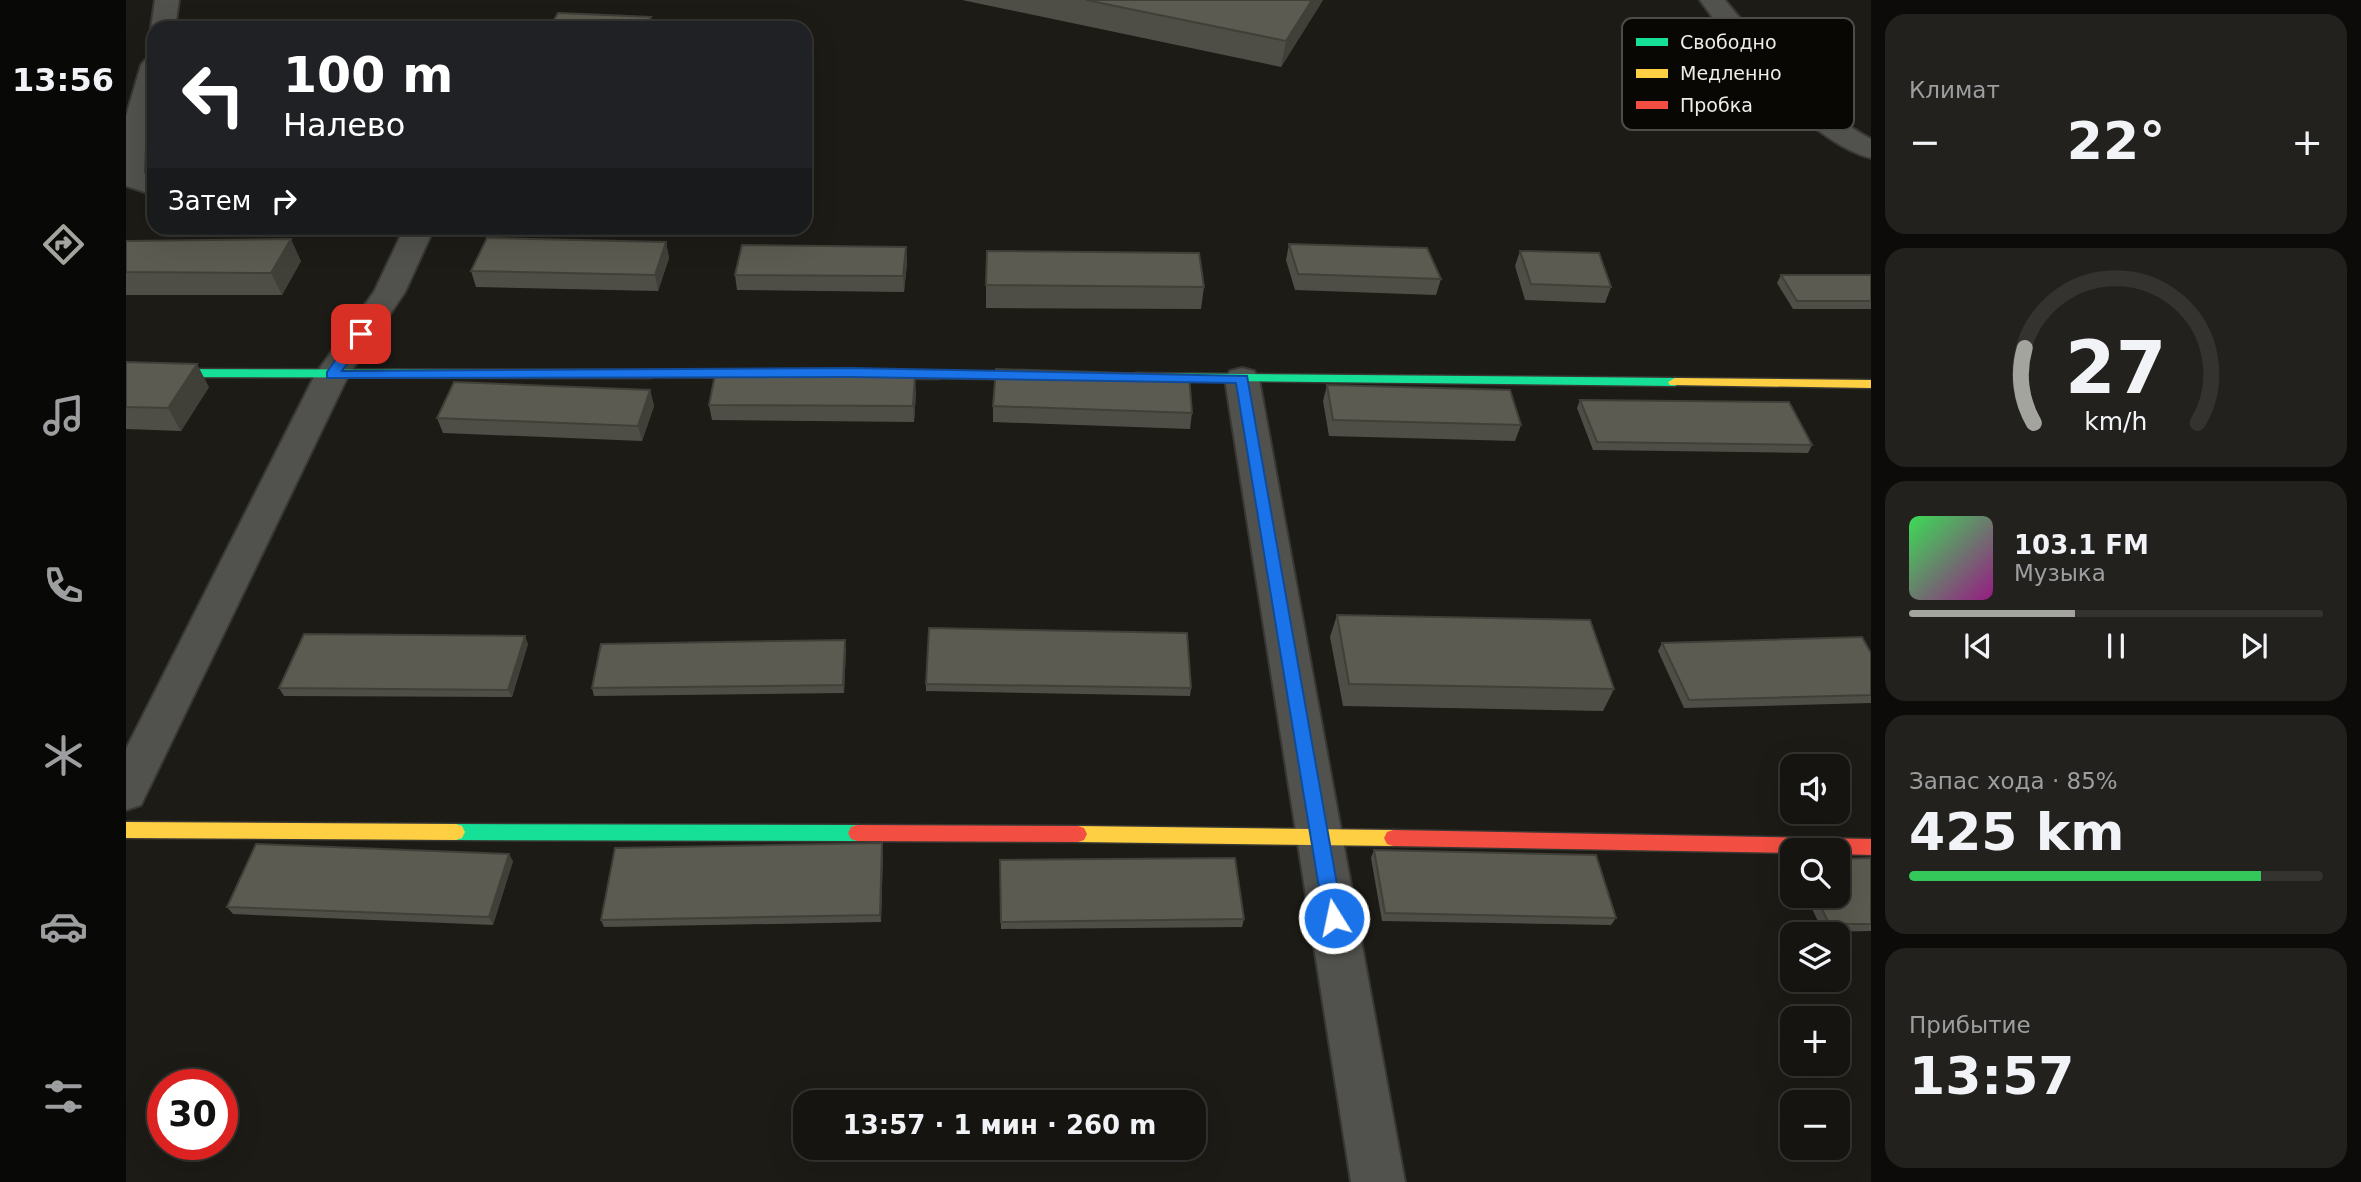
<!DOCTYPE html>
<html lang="ru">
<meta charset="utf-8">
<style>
body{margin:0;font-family:"DejaVu Sans",sans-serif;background:#22211e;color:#f1f3f6;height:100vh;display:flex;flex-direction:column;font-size:26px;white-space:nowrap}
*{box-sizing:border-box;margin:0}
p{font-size:23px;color:#9d9e9f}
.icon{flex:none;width:38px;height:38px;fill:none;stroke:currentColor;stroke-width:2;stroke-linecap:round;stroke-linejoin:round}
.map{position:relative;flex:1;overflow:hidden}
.drawer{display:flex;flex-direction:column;gap:14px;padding:14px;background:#0c0b09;width:490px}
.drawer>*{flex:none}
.hud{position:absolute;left:21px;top:21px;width:665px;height:214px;border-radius:21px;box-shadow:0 7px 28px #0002,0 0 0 2px #343330;background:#202124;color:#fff;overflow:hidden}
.controls{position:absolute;left:1654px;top:754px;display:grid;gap:14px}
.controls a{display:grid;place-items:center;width:70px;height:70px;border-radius:14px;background:#151410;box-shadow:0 7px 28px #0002,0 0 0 2px #343330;font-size:35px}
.speed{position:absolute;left:21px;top:1069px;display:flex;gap:14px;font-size:35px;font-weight:700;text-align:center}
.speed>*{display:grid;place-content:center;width:91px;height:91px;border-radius:50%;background:#151410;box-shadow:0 7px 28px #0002,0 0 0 2px #343330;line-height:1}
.speed .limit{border:10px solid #d22;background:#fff;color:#111}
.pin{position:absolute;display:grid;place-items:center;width:60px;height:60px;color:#fff;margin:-30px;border-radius:14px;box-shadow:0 4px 10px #0006}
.me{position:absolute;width:77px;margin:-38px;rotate:350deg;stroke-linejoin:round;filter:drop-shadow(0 0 5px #0008)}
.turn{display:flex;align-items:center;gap:24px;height:147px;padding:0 21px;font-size:32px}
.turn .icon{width:91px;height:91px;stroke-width:2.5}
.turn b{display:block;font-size:49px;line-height:60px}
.then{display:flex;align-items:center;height:66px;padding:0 21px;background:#0003;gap:14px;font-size:26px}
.big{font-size:52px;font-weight:800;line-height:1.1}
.drawer .tile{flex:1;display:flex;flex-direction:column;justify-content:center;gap:10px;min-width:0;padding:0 24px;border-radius:21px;background:#22211e}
.drawer .dial{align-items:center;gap:0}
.dial svg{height:182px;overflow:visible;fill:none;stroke:#343330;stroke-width:7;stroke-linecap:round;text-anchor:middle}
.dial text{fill:#f1f3f6;stroke:none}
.song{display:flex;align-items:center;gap:21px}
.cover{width:84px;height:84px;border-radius:10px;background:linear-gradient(135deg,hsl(130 70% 55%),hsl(310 70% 35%))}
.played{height:7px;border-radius:4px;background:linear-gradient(90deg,#a4a49e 40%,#343330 40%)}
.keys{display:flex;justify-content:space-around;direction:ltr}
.heat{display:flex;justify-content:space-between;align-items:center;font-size:38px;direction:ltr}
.charge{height:10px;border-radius:5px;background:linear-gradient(90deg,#34c759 85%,#343330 0)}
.trip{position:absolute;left:667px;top:1090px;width:413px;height:70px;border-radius:21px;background:#151410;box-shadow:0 7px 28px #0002,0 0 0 2px #343330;font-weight:800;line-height:70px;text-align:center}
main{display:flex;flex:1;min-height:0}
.tab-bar{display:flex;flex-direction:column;width:126px;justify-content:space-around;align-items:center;background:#080806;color:#9d9e9f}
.tab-bar .icon{width:49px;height:49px}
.tab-bar .selected{color:#a4a49e}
.tab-bar b{font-size:32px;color:#f1f3f6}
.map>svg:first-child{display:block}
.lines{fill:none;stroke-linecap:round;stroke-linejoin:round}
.street-casing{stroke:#383733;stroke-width:4}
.fast-casing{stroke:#383733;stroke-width:3}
.slow-casing{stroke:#383733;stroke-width:3}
.jam-casing{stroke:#383733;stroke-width:3}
.street{fill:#51514d;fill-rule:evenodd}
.fast{fill:#16e098;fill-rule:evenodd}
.slow{fill:#ffcf43;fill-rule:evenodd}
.jam{fill:#f24e42;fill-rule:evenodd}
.wall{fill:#4f4e46}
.shaded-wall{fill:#404039}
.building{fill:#5c5b51;stroke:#404039;stroke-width:2}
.route{fill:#1a73e8;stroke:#114b97;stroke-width:2}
.key{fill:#080704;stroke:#4d4c48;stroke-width:2}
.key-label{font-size:19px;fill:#eeeee7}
</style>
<main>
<nav class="tab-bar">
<b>13:56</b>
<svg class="icon selected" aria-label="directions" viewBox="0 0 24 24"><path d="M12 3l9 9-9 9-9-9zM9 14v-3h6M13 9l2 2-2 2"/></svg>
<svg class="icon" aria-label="music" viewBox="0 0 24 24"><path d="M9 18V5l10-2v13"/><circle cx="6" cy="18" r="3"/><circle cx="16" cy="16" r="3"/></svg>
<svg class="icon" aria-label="phone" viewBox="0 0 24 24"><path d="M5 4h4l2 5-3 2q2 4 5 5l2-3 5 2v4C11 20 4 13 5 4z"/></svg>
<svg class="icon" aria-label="climate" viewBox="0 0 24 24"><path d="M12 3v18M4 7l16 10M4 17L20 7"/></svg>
<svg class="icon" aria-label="car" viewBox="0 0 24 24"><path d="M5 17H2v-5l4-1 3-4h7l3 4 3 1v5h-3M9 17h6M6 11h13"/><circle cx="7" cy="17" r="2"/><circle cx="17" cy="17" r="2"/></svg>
<svg class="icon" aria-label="filters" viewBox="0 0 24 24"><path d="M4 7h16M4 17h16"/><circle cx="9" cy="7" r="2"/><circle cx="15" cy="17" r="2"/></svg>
</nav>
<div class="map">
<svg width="1745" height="1182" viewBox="0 0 1745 1182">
<rect width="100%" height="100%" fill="#1c1b16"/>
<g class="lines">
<defs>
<path id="street" d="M 29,0 L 53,0 L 49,28 L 28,28 L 28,33 L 25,28 Z
M 1574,0 L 1599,0 C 1642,52 1684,107 1745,139 L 1745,158 C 1684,143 1609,50 1574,0 Z
M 28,57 L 28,112 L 19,146 L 18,173 L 28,177 L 28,195 L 0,186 L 0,116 L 15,65 L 19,60 Z
M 266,228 L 299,228 L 305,235 L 279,292 L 222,376 L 15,805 L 0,810 L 0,749 L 189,375 L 248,292 L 274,237 Z
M 1116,368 L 1128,371 L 1133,379 L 1279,1182 L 1225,1182 L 1099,379 L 1104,371 Z"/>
<path id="fast" d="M 0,369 L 525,370 L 532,374 L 525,378 L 0,377 Z
M 813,371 L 922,372 L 929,376 L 922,380 L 808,378 L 806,375 Z
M 1010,373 L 1549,378 L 1556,382 L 1549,386 L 1005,380 L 1003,377 L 1005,374 Z
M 330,824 L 731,825 L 737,827 L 740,833 L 737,839 L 731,841 L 330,840 L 324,838 L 321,832 L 324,826 Z"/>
<path id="slow" d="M 1549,378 L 1745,380 L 1745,388 L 1544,385 L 1542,382 Z
M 0,822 L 330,824 L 336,826 L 339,832 L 336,838 L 330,840 L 0,838 Z
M 952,826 L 1267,830 L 1273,832 L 1276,838 L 1273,844 L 1267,846 L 952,842 L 946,840 L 943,834 L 946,828 Z"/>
<path id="jam" d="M 525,370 L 813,371 L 820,375 L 813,379 L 520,377 L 518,374 Z
M 731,825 L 952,826 L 958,828 L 961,834 L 958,840 L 952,842 L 731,841 L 725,839 L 722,833 L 725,827 Z
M 1267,830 L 1745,839 L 1745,855 L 1712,854 L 1712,850 L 1666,850 L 1666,853 L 1267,846 L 1261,844 L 1258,838 L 1261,832 Z"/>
</defs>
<use href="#street" class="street-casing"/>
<use href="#fast" class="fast-casing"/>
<use href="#slow" class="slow-casing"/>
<use href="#jam" class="jam-casing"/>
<use href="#street" class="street"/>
<use href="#fast" class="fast"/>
<use href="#slow" class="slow"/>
<use href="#jam" class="jam"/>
</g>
<path class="wall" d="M 836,0 L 1197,0 L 1155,67 Z
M 0,241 L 175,261 L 156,295 L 0,295 Z
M 540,242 L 543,258 L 532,291 L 350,287 L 345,271 Z
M 1163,244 L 1315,279 L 1310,295 L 1169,290 L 1160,260 Z
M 780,247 L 781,263 L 778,292 L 611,290 L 609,275 Z
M 1394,251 L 1485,287 L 1479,303 L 1399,300 L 1389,266 Z
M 1655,275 L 1745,275 L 1745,309 L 1667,309 L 1651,283 Z
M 860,285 L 1078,287 L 1075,309 L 860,308 Z
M 0,362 L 83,387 L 55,431 L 0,429 Z
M 1201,385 L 1395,425 L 1389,441 L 1203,436 L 1197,401 Z
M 524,390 L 528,406 L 516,441 L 317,433 L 311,418 Z
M 790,392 L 788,422 L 586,420 L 583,405 Z
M 1454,400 L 1686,445 L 1682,453 L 1467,450 L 1451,408 Z
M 867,406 L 1066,413 L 1064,429 L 867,422 Z
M 1211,615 L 1488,689 L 1477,711 L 1217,706 L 1204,637 Z
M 1536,643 L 1745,653 L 1745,703 L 1558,708 L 1532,651 Z
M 402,644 L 386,697 L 158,696 L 153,688 Z
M 720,648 L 718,693 L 468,696 L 466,688 Z
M 800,684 L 1065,688 L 1064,696 L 800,691 Z
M 1248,850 L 1490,918 L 1485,925 L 1256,921 L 1245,858 Z
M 757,851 L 755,922 L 478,927 L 475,920 Z
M 1745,858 L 1745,931 L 1697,932 L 1680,896 L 1712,896 Z
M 874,860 L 1118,919 L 1116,927 L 875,929 Z
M 387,861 L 367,925 L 107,914 L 101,907 Z"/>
<path class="shaded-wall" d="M 1186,0 L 1197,0 L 1155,67 L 1160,41 Z
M 525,17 L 527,28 L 519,28 Z
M 165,239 L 175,261 L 156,295 L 145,273 Z
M 540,242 L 543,258 L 532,291 L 529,275 Z
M 780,247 L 781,263 L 778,292 L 777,276 Z
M 71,364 L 83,387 L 55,431 L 42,408 Z
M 789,376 L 790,392 L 788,422 L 787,406 Z
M 524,390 L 528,406 L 516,441 L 512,426 Z
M 399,636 L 402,644 L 386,697 L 382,690 Z
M 719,640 L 720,648 L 718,693 L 717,685 Z
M 756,843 L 757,851 L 755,922 L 754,915 Z
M 383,854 L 387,861 L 367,925 L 363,917 Z"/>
<path class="building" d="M 960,0 L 1186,0 L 1160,41 Z
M 432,13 L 525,17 L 519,28 L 423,28 Z
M 361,238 L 540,242 L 529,275 L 345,271 Z
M 165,239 L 145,273 L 0,272 L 0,241 Z
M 1163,244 L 1301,248 L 1315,279 L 1172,274 Z
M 616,245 L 780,247 L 777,276 L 609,275 Z
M 861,251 L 1073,253 L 1078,287 L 860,285 Z
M 1394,251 L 1473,253 L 1485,287 L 1405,284 Z
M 1655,275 L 1745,275 L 1745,301 L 1671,301 Z
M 0,362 L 71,364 L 42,408 L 0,407 Z
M 870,369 L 1063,375 L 1066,413 L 867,406 Z
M 589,375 L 789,376 L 787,406 L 583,405 Z
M 328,382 L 524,390 L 512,426 L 311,418 Z
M 1201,385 L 1384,390 L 1395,425 L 1207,420 Z
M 1454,400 L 1663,402 L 1686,445 L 1471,442 Z
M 1211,615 L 1464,620 L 1488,689 L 1223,684 Z
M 803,628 L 1061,633 L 1065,688 L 800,684 Z
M 178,634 L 399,636 L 382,690 L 153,688 Z
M 1736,637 L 1745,653 L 1745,695 L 1563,700 L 1536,643 Z
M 719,640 L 717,685 L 466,688 L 475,644 Z
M 756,843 L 754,915 L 475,920 L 489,848 Z
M 130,844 L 383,854 L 363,917 L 101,907 Z
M 1248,850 L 1470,855 L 1490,918 L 1259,913 Z
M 1109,858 L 1118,919 L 875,922 L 874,860 Z
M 1745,858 L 1745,924 L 1703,924 L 1690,896 L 1712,896 L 1712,859 Z"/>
<path class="route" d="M 235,330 L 241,334 L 216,371 L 725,368 L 1121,376 L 1217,918 L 1214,924 L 1208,927 L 1201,924 L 1198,918 L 1110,383 L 725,377 L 201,378 L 201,372 L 230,331 Z"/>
<rect x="1496" y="18" width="232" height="112" rx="10" class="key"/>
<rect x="1510" y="38" width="32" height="8" fill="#16e098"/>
<rect x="1510" y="69" width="32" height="9" fill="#ffcf43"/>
<rect x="1510" y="101" width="32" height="8" fill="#f24e42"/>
<g class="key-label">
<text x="1554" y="49">Свободно</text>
<text x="1554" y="80">Медленно</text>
<text x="1554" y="112">Пробка</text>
</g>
</svg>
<div class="controls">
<a><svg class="icon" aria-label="sound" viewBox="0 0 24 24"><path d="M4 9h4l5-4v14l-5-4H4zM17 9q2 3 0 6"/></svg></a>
<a><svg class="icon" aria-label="search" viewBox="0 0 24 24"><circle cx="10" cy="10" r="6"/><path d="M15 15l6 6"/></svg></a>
<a><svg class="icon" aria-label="layers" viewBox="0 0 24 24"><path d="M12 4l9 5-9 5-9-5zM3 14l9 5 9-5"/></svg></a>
<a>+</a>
<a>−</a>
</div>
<div class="speed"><div class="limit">30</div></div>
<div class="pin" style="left:235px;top:334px;background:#d93025"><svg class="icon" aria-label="arrive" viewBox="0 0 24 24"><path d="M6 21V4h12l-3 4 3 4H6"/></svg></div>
<svg class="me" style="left:1208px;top:918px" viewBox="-20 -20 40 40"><circle r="17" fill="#1a73e8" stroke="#fff" stroke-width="3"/><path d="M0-11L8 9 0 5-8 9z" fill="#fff"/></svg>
<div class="trip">13:57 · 1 мин · 260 m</div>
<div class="hud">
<div class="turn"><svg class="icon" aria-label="left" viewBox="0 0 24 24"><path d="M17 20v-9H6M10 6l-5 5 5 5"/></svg><div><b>100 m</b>Налево</div></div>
<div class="then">Затем<svg class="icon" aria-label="right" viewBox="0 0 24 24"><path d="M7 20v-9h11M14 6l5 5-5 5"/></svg></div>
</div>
</div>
<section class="drawer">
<div class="tile"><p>Климат</p>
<div class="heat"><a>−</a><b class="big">22°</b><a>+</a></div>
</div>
<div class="tile dial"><svg viewBox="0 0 100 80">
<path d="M14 69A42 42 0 1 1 86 69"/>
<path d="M14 69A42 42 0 0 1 10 36" stroke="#a4a49e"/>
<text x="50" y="56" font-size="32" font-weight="700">27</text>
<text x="50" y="72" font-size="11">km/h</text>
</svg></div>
<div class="tile">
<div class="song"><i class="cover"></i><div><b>103.1 FM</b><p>Музыка</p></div></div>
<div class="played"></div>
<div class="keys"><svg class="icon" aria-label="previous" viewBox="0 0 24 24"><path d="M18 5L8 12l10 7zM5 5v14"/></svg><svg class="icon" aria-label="pause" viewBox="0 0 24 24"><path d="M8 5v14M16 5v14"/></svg><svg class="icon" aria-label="next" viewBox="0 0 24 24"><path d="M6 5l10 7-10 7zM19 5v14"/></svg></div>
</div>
<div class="tile"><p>Запас хода · 85%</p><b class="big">425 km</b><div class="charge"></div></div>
<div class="tile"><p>Прибытие</p><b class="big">13:57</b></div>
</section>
</main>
